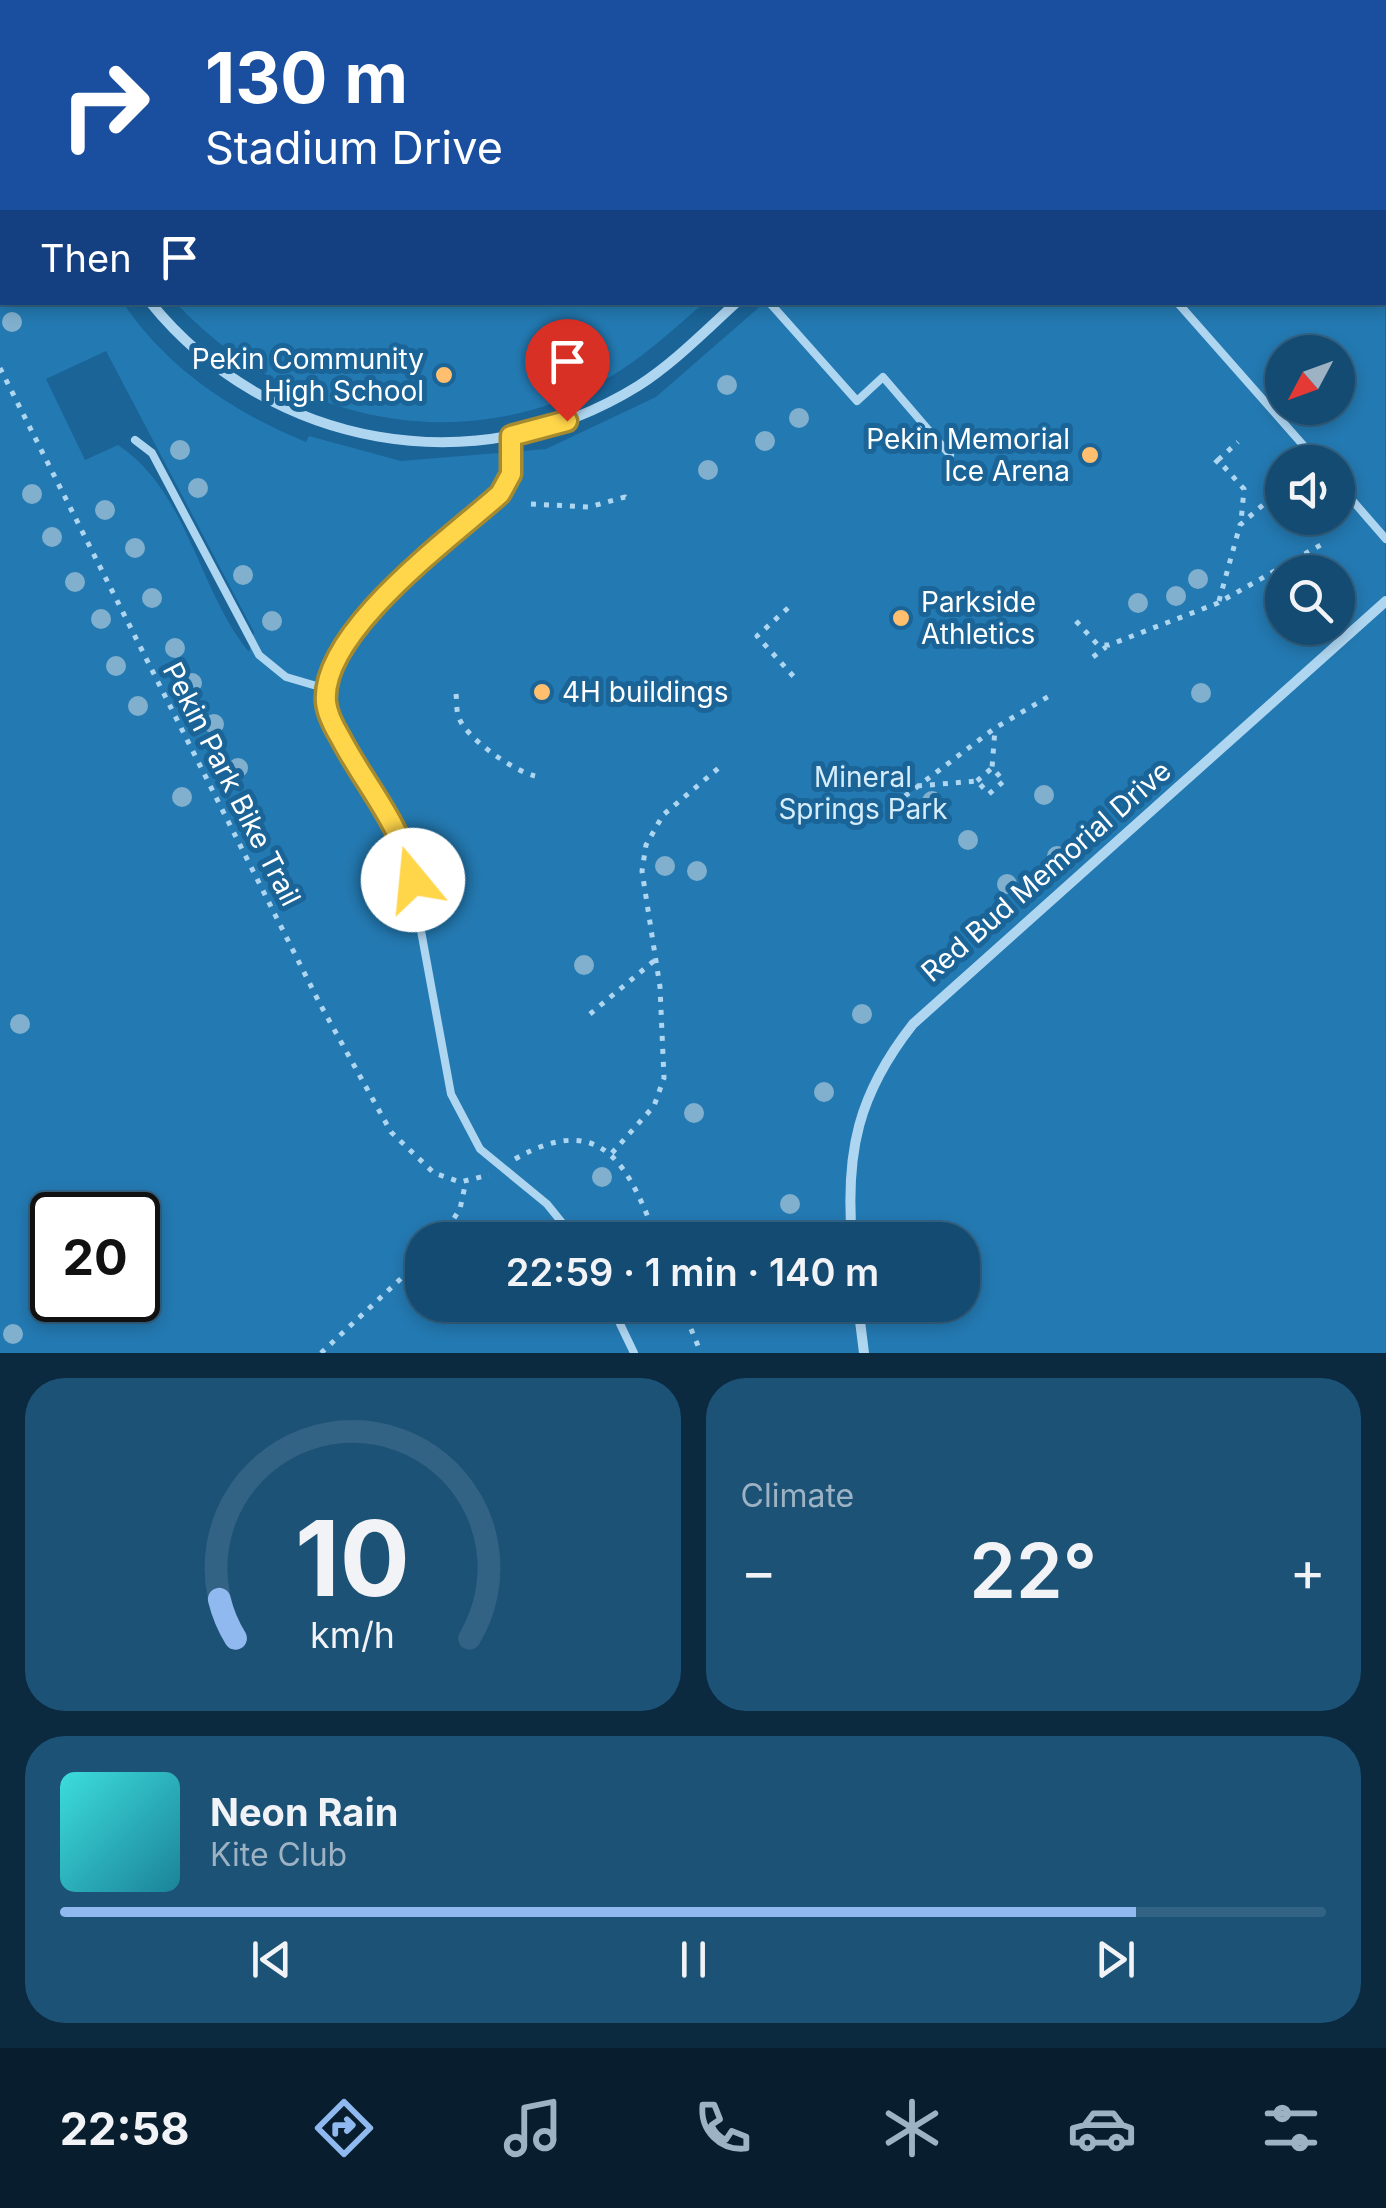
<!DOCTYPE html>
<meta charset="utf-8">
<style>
body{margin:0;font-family:Inter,sans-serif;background:#1d5277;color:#f1f3f6;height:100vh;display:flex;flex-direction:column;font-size:38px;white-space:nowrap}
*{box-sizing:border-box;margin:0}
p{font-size:32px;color:#9db3c4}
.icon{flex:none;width:55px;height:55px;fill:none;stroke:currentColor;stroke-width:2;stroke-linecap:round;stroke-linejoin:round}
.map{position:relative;height:1353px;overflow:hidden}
.sheet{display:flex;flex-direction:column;gap:25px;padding:25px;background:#0b293f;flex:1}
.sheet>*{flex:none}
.guide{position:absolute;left:0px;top:0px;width:1388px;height:305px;box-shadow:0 5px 15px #0003,0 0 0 2px #336384;background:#1a4fa0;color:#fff;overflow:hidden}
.needle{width:65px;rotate:229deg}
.buttons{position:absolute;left:1265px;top:335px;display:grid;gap:20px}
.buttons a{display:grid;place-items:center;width:90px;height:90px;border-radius:50%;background:#144b72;box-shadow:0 5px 15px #0003,0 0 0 2px #336384;font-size:50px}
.speed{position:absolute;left:30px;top:1192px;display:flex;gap:20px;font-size:50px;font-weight:700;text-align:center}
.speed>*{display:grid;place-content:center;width:130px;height:130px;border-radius:50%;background:#144b72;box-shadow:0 5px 15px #0003,0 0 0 2px #336384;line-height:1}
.speed .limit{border:5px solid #111;border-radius:15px;background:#fff;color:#111}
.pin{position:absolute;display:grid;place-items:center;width:85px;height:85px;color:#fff;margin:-102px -42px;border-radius:50% 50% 50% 0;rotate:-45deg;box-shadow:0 0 10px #0007}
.pin .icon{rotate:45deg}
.me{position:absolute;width:110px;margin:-55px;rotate:343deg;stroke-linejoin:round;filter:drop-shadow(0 0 8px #0008)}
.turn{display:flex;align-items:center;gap:35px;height:210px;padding:0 40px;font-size:45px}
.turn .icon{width:130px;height:130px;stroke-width:2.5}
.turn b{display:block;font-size:70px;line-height:85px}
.then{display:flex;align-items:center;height:95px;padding:0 40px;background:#0003;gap:20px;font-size:38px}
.big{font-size:75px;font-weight:600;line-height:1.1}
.sheet .tile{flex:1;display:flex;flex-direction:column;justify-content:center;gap:15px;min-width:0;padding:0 35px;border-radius:40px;background:#1d5277}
.sheet .dial{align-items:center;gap:0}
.dial svg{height:260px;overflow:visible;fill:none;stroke:#336384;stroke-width:7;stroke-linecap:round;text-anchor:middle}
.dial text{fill:#f1f3f6;stroke:none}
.song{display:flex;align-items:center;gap:30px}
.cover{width:120px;height:120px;border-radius:15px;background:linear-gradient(135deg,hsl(180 70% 55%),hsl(190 70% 35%))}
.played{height:10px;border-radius:5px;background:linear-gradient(90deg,#90b9f0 85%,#336384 85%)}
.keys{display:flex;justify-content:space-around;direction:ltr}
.heat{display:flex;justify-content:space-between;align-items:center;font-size:55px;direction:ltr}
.sheet .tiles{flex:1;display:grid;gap:25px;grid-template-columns:1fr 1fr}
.tile:last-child{grid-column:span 2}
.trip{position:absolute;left:405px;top:1222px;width:575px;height:100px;border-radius:40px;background:#144b72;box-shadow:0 5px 15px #0003,0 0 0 2px #336384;font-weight:600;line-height:100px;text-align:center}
.tabs{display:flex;height:160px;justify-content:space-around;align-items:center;background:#081e2e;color:#9db3c4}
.tabs .icon{width:70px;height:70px}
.tabs .selected{color:#90b9f0}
.tabs b{font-size:45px;color:#f1f3f6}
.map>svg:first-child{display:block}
.green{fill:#2379b1;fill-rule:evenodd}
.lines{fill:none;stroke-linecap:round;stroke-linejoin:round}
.path{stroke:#afd6f1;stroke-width:5;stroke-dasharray:5 8;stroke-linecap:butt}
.service{stroke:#afd6f1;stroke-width:8}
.minor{stroke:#afd6f1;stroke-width:10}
.tree{fill:#81afce}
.route-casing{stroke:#a68a30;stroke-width:25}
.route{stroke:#ffd54a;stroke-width:18}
.poi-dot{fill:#ffbf6e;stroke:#1a6498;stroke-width:4}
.labels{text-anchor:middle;stroke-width:10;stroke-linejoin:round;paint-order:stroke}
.poi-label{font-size:28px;fill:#fff;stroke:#1a6498;text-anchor:end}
.park-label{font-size:28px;fill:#d6edfb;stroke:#1a6498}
.street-label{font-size:28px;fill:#fff;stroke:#1a6498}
</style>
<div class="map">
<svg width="1386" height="1353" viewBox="0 0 1386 1353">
<rect width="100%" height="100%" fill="#1a6498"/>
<path class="green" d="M 11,0 L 1046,0 L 12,2 Z
M 1103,0 L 1345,0 L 1347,2 L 1100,2 Z
M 1385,47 L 1386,1353 L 0,1353 L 0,179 L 2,302 L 123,303 C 168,369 233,412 306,442 L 309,436 L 401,461 L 546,449 L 656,397 L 764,303 L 1385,302 ZM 106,351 L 254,632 L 249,652 C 198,590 188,491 118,445 L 85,460 L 46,379 ZM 1282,352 L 1338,352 L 1338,408 L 1282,408 ZM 1282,462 L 1338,462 L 1338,518 L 1282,518 ZM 1282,572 L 1338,572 L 1338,628 L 1282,628 ZM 52,1215 L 138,1215 L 138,1300 L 52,1300 ZM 422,1240 L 962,1240 L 962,1305 L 422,1305 Z
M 176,303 L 704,303 C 671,331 640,361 601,382 C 456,460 285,420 176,303 Z"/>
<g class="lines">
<path class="path" d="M 0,368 L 320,1004 L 391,1132 L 434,1173 L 460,1182 L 489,1175
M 1218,460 L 1238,442
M 1215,463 L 1218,460 L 1244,489 L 1241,522
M 531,504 L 589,507 L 625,497 L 631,502
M 1219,601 L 1240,525 L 1280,490
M 788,608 L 757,636 L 794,677
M 1076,621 L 1098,645 L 1109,645 L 1218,603 L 1326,542
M 1093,657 L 1106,647
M 456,694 C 457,702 456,711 459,718 C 467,739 514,771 535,776
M 977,781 L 992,768
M 917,786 L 977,781 L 989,794 L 1004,781 L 992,768 L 995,729
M 905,796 L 995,728 L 1051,695
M 590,1014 L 655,960
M 612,1153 L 654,1106 L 664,1078 L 660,987 L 642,871 L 646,845 L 663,815 L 721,766
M 515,1159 C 603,1109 629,1167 657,1240
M 440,1240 L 460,1209 L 466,1181
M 681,1305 L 701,1353
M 321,1353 L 422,1259"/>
<path class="service" d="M 1280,0 L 1282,2
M 1385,118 L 1386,120
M 769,302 L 857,401 L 883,377 L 950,455
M 1177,302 L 1318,462
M 511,436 L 511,474 L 500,495 L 357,628 L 333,664 L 327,684 L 326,703 L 332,723 L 388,810 L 406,849 L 451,1094 L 480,1149 L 547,1204 L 576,1240
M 135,440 L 152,453 L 259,655 L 286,677 L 327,689
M 1338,484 L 1386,539
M 611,1305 L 634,1353"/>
<path class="minor" d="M 1074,2 L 1077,0
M 0,29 L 2,34
M 150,302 C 269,449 477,486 638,386 C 674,363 705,331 737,302
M 852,1240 C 845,1152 858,1094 913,1024 L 1386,601
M 858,1305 L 864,1353"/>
</g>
<g class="tree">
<circle cx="12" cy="322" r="10"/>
<circle cx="727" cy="385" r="10"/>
<circle cx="799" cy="418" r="10"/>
<circle cx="765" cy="441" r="10"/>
<circle cx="180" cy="450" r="10"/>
<circle cx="708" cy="470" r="10"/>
<circle cx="198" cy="488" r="10"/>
<circle cx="32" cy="494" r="10"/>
<circle cx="105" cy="510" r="10"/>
<circle cx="52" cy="537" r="10"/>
<circle cx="135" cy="548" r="10"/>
<circle cx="243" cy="575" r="10"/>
<circle cx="1198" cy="579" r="10"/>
<circle cx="75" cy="582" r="10"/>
<circle cx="1176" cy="596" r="10"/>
<circle cx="152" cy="598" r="10"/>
<circle cx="1138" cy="603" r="10"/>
<circle cx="101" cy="619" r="10"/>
<circle cx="272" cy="621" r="10"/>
<circle cx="175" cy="648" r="10"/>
<circle cx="116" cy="666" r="10"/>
<circle cx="192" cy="683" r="10"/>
<circle cx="1201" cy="693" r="10"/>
<circle cx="138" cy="706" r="10"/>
<circle cx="214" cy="724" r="10"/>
<circle cx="238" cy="768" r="10"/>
<circle cx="1044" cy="795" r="10"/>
<circle cx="182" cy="797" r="10"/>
<circle cx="932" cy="801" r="10"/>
<circle cx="968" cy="840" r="10"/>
<circle cx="1057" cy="856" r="10"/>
<circle cx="665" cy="866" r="10"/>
<circle cx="697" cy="871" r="10"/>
<circle cx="1007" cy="884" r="10"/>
<circle cx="584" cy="965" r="10"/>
<circle cx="862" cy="1014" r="10"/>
<circle cx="20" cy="1024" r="10"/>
<circle cx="824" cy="1092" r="10"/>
<circle cx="694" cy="1113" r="10"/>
<circle cx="602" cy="1177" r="10"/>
<circle cx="790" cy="1204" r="10"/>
<circle cx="13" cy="1334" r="10"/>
</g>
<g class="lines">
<defs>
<path id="route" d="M 413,880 C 401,823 366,787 340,737 C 334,727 327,714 326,702 C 320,632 452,537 500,494 L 511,474 L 511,436 L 567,421"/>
</defs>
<use href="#route" class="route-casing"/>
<use href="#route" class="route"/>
</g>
<g class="poi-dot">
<circle cx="444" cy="375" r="10"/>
<circle cx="1090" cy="455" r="10"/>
<circle cx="901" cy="618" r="10"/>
<circle cx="542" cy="692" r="10"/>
</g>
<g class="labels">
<g class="poi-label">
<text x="424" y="369">Pekin Community<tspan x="424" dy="32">High School</tspan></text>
<text x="1070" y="449">Pekin Memorial<tspan x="1070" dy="32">Ice Arena</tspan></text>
<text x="921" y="612" text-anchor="start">Parkside<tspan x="921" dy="32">Athletics</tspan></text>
<text x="562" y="702" text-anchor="start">4H buildings</text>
</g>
<g class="park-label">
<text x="863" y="787">Mineral<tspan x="863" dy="32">Springs Park</tspan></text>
</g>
<g class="street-label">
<text transform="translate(232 784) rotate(63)" y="10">Pekin Park Bike Trail</text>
<text transform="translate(1046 871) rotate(-41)" y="10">Red Bud Memorial Drive</text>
</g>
</g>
</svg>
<div class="buttons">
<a><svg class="needle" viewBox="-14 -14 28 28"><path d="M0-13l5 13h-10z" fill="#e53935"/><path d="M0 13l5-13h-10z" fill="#9db3c4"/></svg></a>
<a><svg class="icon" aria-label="sound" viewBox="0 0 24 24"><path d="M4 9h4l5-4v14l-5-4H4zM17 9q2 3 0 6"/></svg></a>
<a><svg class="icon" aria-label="search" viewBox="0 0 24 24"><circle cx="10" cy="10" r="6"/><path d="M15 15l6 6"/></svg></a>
</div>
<div class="speed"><div class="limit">20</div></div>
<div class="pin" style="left:567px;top:421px;background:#d93025"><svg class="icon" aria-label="arrive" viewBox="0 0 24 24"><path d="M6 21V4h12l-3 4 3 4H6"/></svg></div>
<svg class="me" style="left:413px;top:880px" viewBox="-20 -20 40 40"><circle r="19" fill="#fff"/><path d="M0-13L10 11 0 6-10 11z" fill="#ffd54a"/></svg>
<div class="trip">22:59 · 1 min · 140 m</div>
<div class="guide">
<div class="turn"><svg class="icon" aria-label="right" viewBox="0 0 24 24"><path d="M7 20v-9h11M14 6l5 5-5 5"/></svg><div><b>130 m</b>Stadium Drive</div></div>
<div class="then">Then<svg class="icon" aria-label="arrive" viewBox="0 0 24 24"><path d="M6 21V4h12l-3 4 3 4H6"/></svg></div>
</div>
</div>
<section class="sheet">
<div class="tiles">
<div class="tile dial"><svg viewBox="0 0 100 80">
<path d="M14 69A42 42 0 1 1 86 69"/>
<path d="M14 69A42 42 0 0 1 9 57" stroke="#90b9f0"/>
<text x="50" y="56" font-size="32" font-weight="700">10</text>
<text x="50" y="72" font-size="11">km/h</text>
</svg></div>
<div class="tile"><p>Climate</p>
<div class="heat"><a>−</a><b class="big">22°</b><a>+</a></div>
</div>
<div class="tile">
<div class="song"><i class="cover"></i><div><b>Neon Rain</b><p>Kite Club</p></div></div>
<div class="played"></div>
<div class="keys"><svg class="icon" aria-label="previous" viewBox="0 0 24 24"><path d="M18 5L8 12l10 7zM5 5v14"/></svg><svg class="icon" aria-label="pause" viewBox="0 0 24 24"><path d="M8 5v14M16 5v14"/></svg><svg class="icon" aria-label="next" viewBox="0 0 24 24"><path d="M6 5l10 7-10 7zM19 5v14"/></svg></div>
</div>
</div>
</section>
<nav class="tabs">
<b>22:58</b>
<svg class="icon selected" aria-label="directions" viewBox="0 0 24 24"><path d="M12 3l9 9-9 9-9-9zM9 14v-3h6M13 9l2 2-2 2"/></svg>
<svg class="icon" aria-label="music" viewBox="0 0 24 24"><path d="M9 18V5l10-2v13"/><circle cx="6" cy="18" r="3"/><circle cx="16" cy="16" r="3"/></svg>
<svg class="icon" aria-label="phone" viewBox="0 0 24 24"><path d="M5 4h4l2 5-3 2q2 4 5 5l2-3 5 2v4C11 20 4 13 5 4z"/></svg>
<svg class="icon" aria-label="climate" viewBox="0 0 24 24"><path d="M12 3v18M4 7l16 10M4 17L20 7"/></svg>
<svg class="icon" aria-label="car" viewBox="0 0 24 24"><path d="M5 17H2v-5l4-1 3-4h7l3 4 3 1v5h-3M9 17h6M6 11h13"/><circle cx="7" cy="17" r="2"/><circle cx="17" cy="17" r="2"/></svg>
<svg class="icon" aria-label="filters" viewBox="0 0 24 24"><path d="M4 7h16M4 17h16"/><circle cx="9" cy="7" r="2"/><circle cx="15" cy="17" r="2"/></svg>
</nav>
